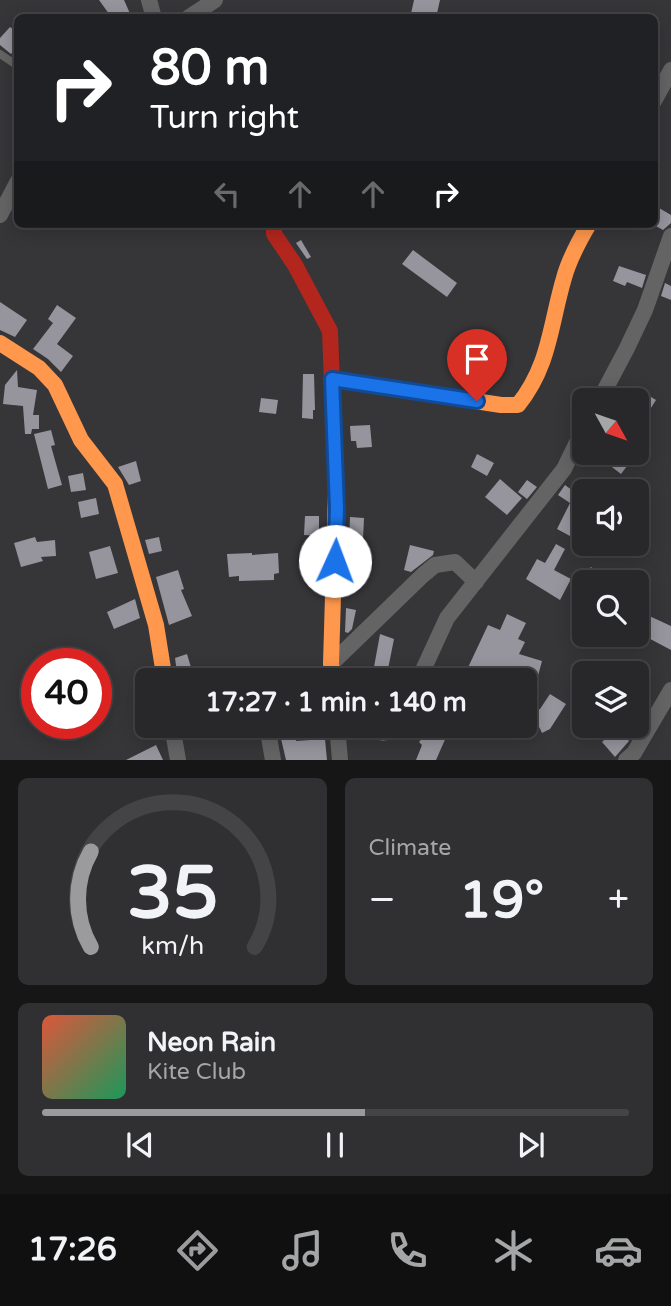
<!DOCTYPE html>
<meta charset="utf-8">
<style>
body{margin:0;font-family:"Varela Round",sans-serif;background:#303032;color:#f1f3f6;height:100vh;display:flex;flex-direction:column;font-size:26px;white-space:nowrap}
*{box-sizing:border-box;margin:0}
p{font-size:23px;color:#a5a6a8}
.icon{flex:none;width:38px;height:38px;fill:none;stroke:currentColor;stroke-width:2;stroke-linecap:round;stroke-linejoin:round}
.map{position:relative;height:760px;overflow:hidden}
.panel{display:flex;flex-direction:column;gap:18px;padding:18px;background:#161617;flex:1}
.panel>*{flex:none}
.top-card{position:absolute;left:14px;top:14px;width:644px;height:214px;border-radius:10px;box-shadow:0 4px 18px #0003,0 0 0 2px #444447;background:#202124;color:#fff;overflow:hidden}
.needle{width:46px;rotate:130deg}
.buttons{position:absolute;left:572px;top:388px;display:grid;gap:14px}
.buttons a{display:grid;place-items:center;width:77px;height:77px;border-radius:10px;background:#28282a;box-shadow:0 4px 18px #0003,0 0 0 2px #444447;font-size:35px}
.speed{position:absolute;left:21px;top:648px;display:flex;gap:14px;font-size:35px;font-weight:700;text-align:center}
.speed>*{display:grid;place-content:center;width:91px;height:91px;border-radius:50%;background:#28282a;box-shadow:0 4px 18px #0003,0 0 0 2px #444447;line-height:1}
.speed .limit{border:10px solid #d22;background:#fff;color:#111}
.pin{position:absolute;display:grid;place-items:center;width:60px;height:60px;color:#fff;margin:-72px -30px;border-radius:50% 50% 50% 0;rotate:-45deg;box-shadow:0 0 7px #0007}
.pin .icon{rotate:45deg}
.me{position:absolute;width:77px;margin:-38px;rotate:2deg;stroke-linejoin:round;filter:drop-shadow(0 0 5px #0008)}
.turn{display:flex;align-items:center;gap:24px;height:147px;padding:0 21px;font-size:32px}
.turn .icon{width:91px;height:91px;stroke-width:2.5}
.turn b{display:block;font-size:49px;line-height:60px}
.lanes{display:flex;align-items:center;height:66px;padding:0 21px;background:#0003;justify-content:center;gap:35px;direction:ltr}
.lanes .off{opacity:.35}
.big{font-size:52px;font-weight:700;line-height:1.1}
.panel .widget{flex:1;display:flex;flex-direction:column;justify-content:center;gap:10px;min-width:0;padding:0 24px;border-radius:10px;background:#303032}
.panel .dial{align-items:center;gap:0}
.dial svg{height:182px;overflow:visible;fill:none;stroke:#444447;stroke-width:7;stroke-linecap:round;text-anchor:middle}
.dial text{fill:#f1f3f6;stroke:none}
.song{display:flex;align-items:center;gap:21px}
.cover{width:84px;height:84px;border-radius:10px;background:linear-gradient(135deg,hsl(10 70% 55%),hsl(150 70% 35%))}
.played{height:7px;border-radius:4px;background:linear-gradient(90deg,#9b9b9e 55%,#444447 55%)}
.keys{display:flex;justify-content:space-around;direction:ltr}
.heat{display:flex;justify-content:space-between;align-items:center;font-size:38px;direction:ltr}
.panel .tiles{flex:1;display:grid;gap:18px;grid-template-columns:1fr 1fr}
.widget:last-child{grid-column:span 2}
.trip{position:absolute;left:135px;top:668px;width:402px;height:70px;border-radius:10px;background:#28282a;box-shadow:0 4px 18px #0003,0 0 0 2px #444447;font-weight:700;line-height:70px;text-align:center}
.tabs{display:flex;height:112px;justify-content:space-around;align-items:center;background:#101011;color:#a5a6a8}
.tabs .icon{width:49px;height:49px}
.tabs .current{color:#9b9b9e}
.tabs b{font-size:32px;color:#f1f3f6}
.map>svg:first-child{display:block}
.building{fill:#96949d}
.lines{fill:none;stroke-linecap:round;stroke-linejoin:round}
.lane{stroke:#646464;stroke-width:8}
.street{stroke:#646464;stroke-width:16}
.slow{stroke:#ff974d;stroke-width:16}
.jam{stroke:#b3261e;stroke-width:16}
.route-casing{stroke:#114b97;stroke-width:18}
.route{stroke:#1a73e8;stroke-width:12}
</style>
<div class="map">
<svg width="671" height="760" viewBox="0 0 671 760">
<rect width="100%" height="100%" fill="#363538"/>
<path class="building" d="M 99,0 L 124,0 L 132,18 L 112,18 Z
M 414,0 L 440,0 L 436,18 L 410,18 Z
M 10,27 L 18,33 L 18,46 L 11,54 L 0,45 L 0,38 Z
M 654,205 L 671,215 L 671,223 L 663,230 L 654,225 Z
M 301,240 L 311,257 L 307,259 L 296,243 Z
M 413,250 L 457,283 L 447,297 L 402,264 Z
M 619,266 L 646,275 L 642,288 L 627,282 L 625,286 L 613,281 Z
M 665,283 L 671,286 L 671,300 L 661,296 Z
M 0,302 L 27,320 L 15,337 L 0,330 Z
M 57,305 L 76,318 L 57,344 L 73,356 L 61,372 L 48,359 L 33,349 L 53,323 L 48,319 Z
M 17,370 L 18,387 L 37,390 L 33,415 L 39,415 L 39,429 L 32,429 L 31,434 L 25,434 L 23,406 L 3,404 L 5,385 Z
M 303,374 L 314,374 L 315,410 L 313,410 L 313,419 L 302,418 Z
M 636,388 L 656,400 L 637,430 L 637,401 L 628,400 Z
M 261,398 L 278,400 L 276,414 L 259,412 Z
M 370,425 L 372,447 L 357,448 L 356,441 L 351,441 L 350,426 Z
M 51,430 L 55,445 L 51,446 L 62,485 L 48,489 L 34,434 Z
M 617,453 L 626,453 L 633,458 L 621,474 L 608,464 Z
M 477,454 L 494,463 L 487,476 L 471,467 Z
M 136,461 L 141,481 L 129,485 L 118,467 Z
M 83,473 L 86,490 L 71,492 L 68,476 Z
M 500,479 L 522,498 L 507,515 L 485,497 Z
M 527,480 L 537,487 L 527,499 L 518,492 Z
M 565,485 L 584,499 L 584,513 L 582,511 L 570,536 L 557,529 L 570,503 L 558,495 Z
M 96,498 L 99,514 L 81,518 L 78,502 Z
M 305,516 L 319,516 L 319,536 L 304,535 Z
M 350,517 L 364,518 L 363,540 L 356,571 L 348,569 Z
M 35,537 L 37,542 L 55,540 L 56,556 L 41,557 L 43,561 L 21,567 L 14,543 Z
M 159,537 L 162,551 L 149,554 L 145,540 Z
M 556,544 L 565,549 L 554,570 L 571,579 L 560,600 L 526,579 L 537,559 L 545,563 Z
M 410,545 L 434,551 L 433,555 L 411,572 L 404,570 Z
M 110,546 L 118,573 L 96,579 L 89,552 Z
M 252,553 L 252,555 L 278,553 L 279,573 L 274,574 L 274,580 L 239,581 L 239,576 L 229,577 L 227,554 Z
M 591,567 L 608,583 L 577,583 Z
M 178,570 L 184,589 L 181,590 L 192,616 L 169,625 L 156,577 Z
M 135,599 L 140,618 L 114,629 L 107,612 Z
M 346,608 L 356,610 L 352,629 L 348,633 L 345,632 Z
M 507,614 L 526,623 L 518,639 L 525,642 L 519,654 L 542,661 L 538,676 L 512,669 L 506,681 L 474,681 L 464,676 L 488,625 L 500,630 Z
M 645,614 L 671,626 L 671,650 L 637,632 Z
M 380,634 L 394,639 L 388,669 L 374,667 Z
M 187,654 L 193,674 L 178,680 L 175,658 Z
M 302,668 L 315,670 L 314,681 L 300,681 Z
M 268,669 L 269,681 L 233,681 L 233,672 Z
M 550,694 L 566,704 L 550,729 L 542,733 L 532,712 L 540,709 Z
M 278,726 L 294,726 L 296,741 L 325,739 L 327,760 L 286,760 Z
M 432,726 L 436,726 L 447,735 L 436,760 L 416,760 L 422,745 L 419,742 Z
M 617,728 L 629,741 L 615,757 L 602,742 Z
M 156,745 L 163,760 L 126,760 Z"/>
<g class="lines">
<path class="lane" d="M 0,54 L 18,66"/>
<path class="street" d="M 149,0 L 154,18
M 188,18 L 215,0
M 654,101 L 671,70
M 0,215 L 18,181
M 599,401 L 627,348 L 645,310 L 671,236
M 331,664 L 423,575 L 435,565 L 455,562 L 476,582
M 418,681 L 447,618 L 564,469 L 584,428
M 172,726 L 178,760
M 267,726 L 273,760
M 337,726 L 340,760
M 383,733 L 389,726
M 626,760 L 634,753 L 671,690"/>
<path class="slow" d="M 0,343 L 39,368 L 55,385 L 81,440 L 115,484 L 156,625 L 165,681
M 332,379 L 501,405 L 518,405 C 550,365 550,325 564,278 C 569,259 579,241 589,224
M 333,681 L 331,664 L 336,493"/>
<path class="jam" d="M 274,224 L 274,234 L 295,265 L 330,331 L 336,493"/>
</g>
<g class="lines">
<defs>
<path id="route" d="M 335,561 L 337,509 L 332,379 L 477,401"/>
</defs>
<use href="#route" class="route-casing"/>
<use href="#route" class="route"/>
</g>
</svg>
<div class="buttons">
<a><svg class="needle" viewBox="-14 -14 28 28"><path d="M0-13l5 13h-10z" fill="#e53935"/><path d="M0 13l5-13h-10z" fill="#a5a6a8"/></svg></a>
<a><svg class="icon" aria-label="sound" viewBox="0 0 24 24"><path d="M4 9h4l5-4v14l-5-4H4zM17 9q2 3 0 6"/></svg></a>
<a><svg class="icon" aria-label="search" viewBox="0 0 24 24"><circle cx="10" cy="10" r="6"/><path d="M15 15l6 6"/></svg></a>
<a><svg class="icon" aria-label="layers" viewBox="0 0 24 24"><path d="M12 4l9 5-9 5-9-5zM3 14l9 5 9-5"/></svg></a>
</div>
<div class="speed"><div class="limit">40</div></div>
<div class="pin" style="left:477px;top:401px;background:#d93025"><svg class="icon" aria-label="arrive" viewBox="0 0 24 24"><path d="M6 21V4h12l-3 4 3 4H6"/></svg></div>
<svg class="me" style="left:335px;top:561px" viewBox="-20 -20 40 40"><circle r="19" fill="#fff"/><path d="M0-13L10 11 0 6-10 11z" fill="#1a73e8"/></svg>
<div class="trip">17:27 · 1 min · 140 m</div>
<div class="top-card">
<div class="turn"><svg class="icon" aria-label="right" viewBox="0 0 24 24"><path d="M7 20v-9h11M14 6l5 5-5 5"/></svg><div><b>80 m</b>Turn right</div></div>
<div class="lanes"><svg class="icon off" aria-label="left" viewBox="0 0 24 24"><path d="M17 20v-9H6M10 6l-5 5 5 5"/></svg><svg class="icon off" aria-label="ahead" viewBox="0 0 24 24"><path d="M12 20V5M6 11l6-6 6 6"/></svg><svg class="icon off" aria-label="ahead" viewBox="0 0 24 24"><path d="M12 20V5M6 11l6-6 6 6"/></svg><svg class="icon" aria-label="right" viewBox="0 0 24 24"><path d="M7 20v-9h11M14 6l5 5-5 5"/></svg></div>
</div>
</div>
<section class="panel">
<div class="tiles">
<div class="widget dial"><svg viewBox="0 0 100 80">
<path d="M14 69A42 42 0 1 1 86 69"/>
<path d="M14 69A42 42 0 0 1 14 27" stroke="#9b9b9e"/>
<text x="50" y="56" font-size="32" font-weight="700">35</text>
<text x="50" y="72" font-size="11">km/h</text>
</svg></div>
<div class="widget"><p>Climate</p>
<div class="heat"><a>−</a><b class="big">19°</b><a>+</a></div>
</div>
<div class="widget">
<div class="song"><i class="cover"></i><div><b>Neon Rain</b><p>Kite Club</p></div></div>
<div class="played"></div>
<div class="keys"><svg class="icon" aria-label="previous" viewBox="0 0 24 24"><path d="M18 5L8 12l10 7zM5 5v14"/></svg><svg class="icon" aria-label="pause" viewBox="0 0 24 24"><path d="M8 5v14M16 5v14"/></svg><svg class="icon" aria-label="next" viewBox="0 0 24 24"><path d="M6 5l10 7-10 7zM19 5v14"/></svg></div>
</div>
</div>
</section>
<nav class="tabs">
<b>17:26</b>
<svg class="icon current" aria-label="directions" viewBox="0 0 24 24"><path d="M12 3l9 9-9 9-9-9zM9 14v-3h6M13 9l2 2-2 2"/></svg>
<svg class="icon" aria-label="music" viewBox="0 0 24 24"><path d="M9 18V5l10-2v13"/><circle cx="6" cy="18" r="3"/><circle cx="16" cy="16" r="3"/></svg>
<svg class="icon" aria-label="phone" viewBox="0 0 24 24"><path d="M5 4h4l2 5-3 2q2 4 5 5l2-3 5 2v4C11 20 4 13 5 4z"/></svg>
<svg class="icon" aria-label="climate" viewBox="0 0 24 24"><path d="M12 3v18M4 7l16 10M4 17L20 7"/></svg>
<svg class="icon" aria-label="car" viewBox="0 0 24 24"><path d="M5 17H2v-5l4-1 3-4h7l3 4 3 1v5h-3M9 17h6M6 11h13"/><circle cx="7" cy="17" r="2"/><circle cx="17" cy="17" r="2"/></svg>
</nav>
